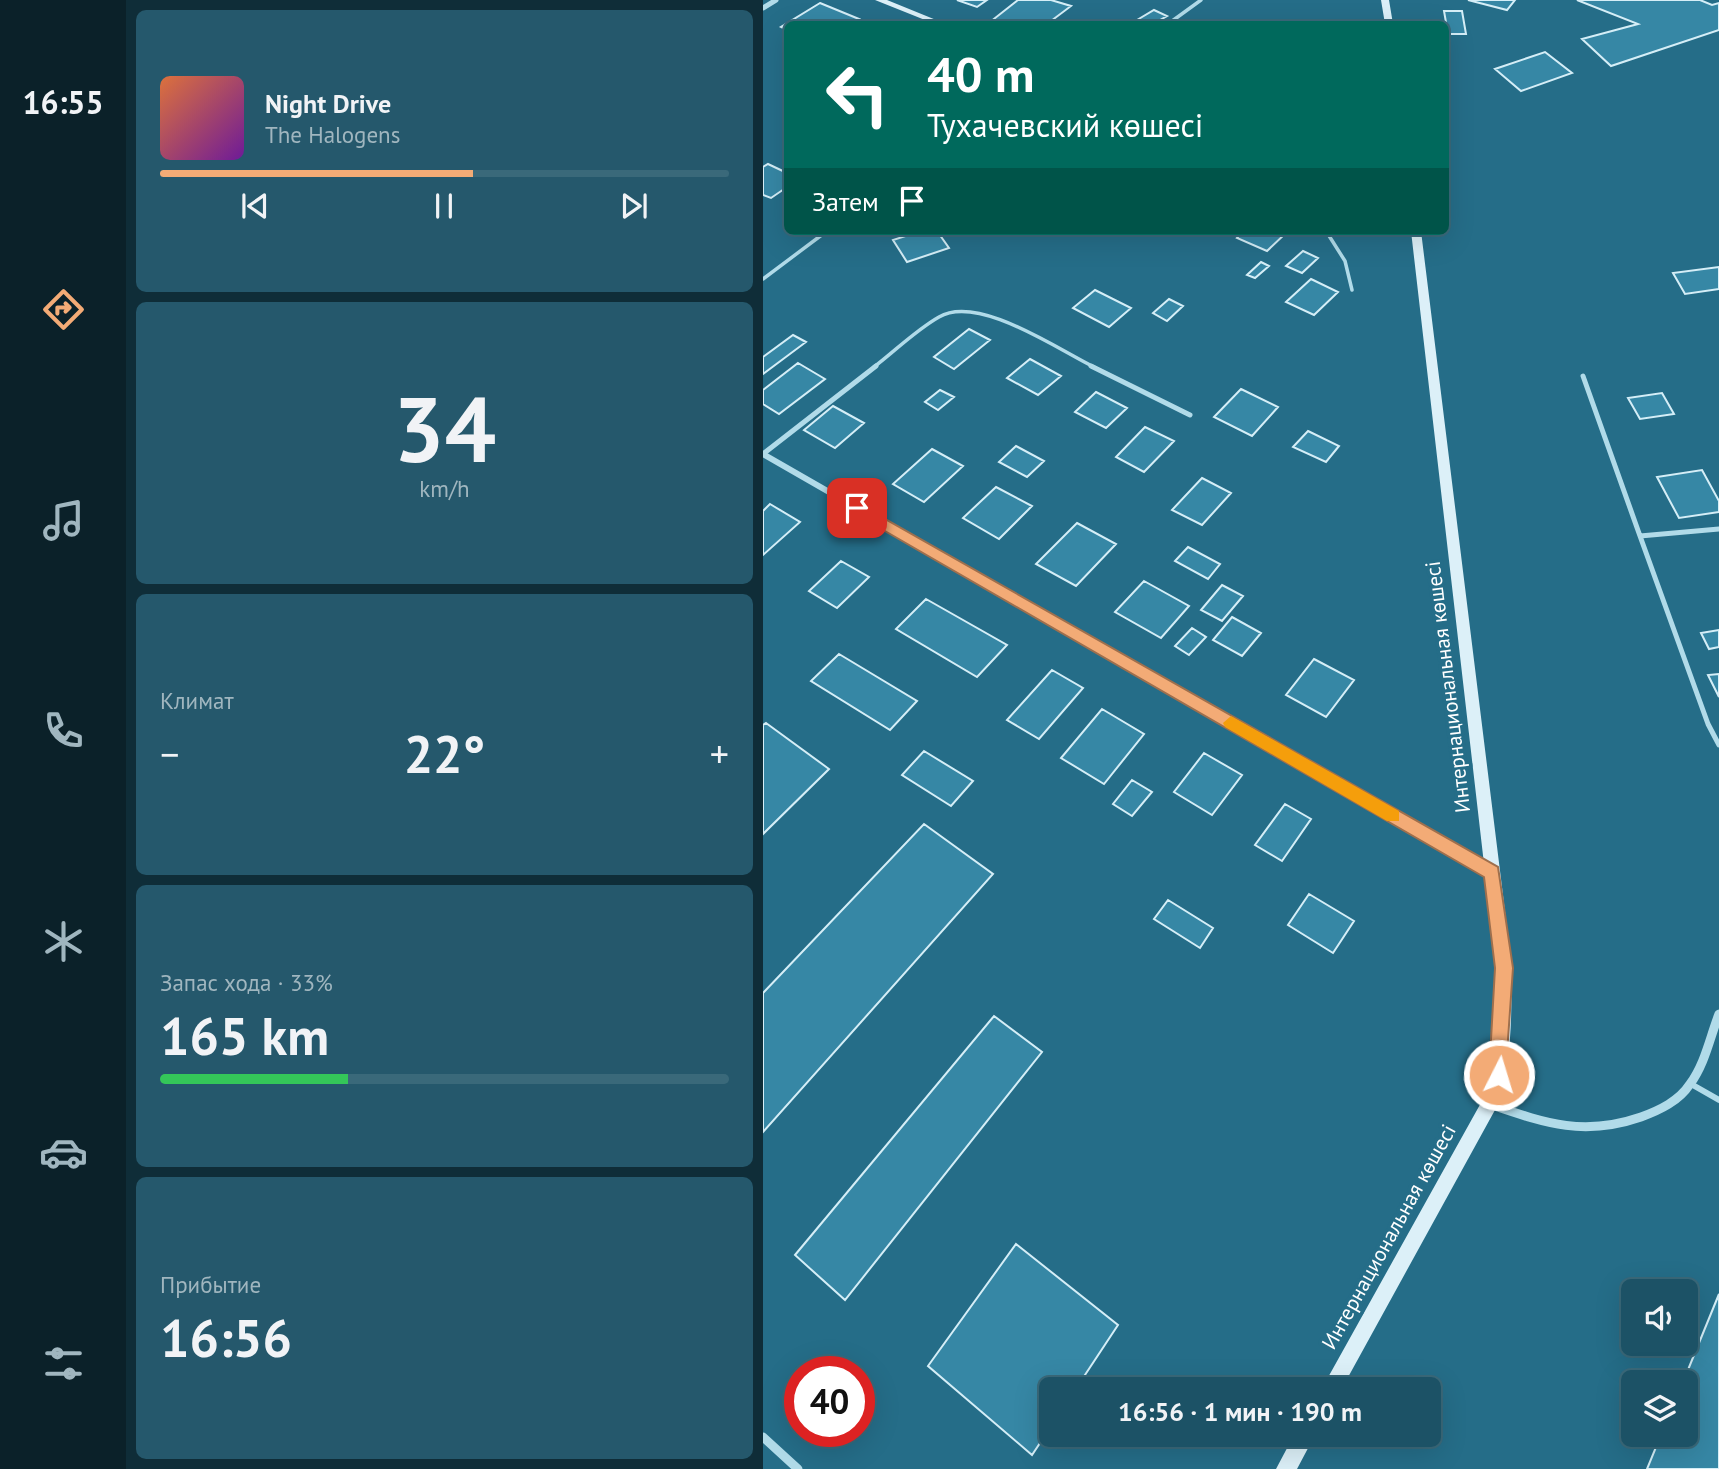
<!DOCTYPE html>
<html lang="ru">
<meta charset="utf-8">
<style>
body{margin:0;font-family:"PT Sans",sans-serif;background:#25586c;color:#f1f3f6;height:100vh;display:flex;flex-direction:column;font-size:26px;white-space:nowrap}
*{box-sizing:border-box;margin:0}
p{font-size:23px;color:#a0b6bf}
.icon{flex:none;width:38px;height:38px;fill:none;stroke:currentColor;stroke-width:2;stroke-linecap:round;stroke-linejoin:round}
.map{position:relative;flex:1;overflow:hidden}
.panel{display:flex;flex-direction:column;gap:10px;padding:10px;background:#0f2d38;width:637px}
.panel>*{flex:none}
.guide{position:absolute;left:21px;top:21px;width:665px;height:214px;border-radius:10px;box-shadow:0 7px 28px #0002,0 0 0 2px #3a697a;background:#00695c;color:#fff;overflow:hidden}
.tools{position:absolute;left:858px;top:1279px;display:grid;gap:14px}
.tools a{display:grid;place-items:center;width:77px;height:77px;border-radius:10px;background:#1c5266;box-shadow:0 7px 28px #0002,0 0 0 2px #3a697a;font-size:35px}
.speed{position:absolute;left:21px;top:1356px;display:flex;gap:14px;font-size:35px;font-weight:700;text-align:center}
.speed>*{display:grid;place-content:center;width:91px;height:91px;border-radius:50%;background:#1c5266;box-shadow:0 7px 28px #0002,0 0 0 2px #3a697a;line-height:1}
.speed .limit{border:10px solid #d22;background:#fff;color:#111}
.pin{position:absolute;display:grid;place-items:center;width:60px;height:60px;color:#fff;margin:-30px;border-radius:14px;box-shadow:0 4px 10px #0006}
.me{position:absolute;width:77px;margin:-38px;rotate:5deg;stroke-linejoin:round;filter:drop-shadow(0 0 5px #0008)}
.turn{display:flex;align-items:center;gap:24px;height:147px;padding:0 28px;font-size:32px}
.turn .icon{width:91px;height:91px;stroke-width:2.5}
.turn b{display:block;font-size:49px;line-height:60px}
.then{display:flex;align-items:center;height:66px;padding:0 28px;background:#0003;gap:14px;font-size:26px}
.big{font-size:52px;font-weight:600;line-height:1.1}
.panel .tile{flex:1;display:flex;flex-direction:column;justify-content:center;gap:10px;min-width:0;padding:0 24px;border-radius:10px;background:#25586c}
.panel .dial{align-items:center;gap:0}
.dial b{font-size:91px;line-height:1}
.song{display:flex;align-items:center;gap:21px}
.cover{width:84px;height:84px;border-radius:10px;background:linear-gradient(135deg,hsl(20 70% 55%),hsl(280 70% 35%))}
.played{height:7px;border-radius:4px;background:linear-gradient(90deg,#f3ab76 55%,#3a697a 55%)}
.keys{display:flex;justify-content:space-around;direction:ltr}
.heat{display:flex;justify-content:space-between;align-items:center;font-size:38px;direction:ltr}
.charge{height:10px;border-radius:5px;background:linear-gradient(90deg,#34c759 33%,#3a697a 0)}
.trip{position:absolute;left:276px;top:1377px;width:402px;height:70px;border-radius:10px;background:#1c5266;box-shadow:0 7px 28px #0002,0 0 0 2px #3a697a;font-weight:600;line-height:70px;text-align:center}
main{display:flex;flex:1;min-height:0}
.dock{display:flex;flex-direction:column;width:126px;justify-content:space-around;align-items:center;background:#0b2129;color:#a0b6bf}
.dock .icon{width:49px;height:49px}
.dock .on{color:#f3ab76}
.dock b{font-size:32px;color:#f1f3f6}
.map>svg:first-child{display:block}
.building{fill:#3687a5;stroke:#d5eef7;stroke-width:2}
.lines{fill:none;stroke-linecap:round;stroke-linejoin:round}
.lane-far2{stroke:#b1dbe9;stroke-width:3.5}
.lane-far1{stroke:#b1dbe9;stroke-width:5}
.lane{stroke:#b1dbe9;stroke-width:6}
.street-far2{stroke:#b1dbe9;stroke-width:5}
.street-far1{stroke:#b1dbe9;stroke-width:6}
.street{stroke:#b1dbe9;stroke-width:9}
.secondary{fill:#dcf0f8;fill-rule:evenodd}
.route{fill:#f3ab76;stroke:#9e6f4d;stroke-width:2}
.slow{fill:#f59e0b}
.labels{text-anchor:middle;stroke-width:7;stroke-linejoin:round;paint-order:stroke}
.street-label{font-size:21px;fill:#fff;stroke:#256d88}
</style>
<main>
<nav class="dock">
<b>16:55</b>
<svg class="icon on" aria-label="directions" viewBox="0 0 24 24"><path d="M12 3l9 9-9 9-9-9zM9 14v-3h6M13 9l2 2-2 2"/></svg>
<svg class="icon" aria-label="music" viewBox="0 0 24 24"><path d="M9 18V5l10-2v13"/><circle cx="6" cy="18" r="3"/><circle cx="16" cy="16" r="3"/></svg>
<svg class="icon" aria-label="phone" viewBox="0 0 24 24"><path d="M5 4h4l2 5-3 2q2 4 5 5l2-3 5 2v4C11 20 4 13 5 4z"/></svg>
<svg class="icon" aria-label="climate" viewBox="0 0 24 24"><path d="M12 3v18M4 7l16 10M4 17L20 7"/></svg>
<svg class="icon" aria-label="car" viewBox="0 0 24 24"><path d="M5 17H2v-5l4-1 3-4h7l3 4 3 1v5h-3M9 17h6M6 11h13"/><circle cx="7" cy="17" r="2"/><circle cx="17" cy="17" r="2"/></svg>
<svg class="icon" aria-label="filters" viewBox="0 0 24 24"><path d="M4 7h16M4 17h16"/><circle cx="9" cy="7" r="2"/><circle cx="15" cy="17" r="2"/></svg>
</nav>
<section class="panel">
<div class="tile">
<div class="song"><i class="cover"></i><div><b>Night Drive</b><p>The Halogens</p></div></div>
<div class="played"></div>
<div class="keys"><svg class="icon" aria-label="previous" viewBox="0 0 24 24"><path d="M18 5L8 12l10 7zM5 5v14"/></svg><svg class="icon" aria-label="pause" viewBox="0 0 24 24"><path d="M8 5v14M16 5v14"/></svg><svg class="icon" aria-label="next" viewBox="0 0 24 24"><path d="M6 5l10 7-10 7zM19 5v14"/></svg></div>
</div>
<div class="tile dial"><b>34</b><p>km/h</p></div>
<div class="tile"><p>Климат</p>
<div class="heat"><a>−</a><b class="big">22°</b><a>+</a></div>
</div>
<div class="tile"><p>Запас хода · 33%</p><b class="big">165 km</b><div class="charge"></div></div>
<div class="tile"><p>Прибытие</p><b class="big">16:56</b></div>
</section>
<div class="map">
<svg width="956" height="1469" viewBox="0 0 956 1469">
<rect width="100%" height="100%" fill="#256d88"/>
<path class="building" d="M 194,0 L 224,0 L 214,7 Z
M 255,0 L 288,0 L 308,6 L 284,24 L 227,22 Z
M 705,0 L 752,0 L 744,10 Z
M 814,0 L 937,0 L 949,5 L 956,3 L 956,30 L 848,66 L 819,39 L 875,24 Z
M 57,3 L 96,19 L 88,24 L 24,24 L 24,30 L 18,27 Z
M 391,10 L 404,16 L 390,24 L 374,20 Z
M 681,11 L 699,11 L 703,34 L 685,34 Z
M 782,52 L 809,73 L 758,91 L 732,69 Z
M 5,164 L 24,173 L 24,187 L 8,198 L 0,195 L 0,167 Z
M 158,231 L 174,231 L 186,248 L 144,262 L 130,240 Z
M 481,231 L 522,231 L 524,232 L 504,251 L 474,238 Z
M 540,251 L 555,258 L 539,273 L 523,266 Z
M 498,262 L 506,266 L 492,278 L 484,275 Z
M 956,267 L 956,289 L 922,294 L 910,273 Z
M 548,279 L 575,292 L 551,315 L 523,302 Z
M 332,290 L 368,308 L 346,327 L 310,308 Z
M 406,299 L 420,306 L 404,321 L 390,313 Z
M 206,329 L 227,340 L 191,369 L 171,357 Z
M 30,335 L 43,342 L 0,374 L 0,357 Z
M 267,359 L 298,376 L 275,395 L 244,378 Z
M 35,363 L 62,379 L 16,414 L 0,404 L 0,390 Z
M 478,389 L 515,407 L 489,436 L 451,417 Z
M 177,390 L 191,397 L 175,410 L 162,402 Z
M 333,392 L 364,408 L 343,428 L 312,412 Z
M 899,393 L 911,414 L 877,419 L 865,398 Z
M 70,406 L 101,423 L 72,448 L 41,430 Z
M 382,427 L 411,441 L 381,472 L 353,457 Z
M 545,431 L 576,446 L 563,462 L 530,447 Z
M 253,446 L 281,461 L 264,477 L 236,462 Z
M 169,449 L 200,466 L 161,502 L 130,484 Z
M 939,470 L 956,501 L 956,512 L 916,518 L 894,477 Z
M 439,478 L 468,493 L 439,525 L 409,510 Z
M 233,487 L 269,506 L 236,539 L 200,518 Z
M 7,504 L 37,522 L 0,555 L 0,511 Z
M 314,523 L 353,544 L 313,586 L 273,564 Z
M 425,547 L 457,564 L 445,579 L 412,561 Z
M 78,561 L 106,577 L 74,608 L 46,591 Z
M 381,581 L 426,606 L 398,638 L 352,612 Z
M 459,585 L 480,596 L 459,621 L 438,610 Z
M 163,599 L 244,645 L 214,677 L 133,629 Z
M 469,617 L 498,633 L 479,656 L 450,640 Z
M 429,628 L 443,637 L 426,655 L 412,646 Z
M 956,630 L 956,647 L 946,649 L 938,633 Z
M 76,654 L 154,701 L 127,730 L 48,681 Z
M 551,659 L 591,680 L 563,717 L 523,695 Z
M 289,670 L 320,688 L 276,739 L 244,720 Z
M 956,674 L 956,697 L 945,675 Z
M 339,709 L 381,734 L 341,784 L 298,758 Z
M 3,723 L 66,769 L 0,834 L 0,725 Z
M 161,751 L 210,781 L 188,806 L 139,775 Z
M 441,753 L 479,775 L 449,815 L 411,792 Z
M 369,780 L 389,792 L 369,816 L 350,804 Z
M 522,804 L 548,819 L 519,861 L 492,845 Z
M 161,824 L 230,874 L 0,1132 L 0,993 Z
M 546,894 L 591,921 L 570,953 L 525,925 Z
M 405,900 L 450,928 L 437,948 L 391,919 Z
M 231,1016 L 279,1052 L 82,1300 L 32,1255 Z
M 253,1244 L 355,1325 L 312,1390 L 289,1390 L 289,1425 L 269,1455 L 165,1366 Z
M 956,1294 L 956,1469 L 884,1469 L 898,1435 L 922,1435 L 922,1382 L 920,1382 Z"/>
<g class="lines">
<path class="lane-far2" d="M 405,24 L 438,0
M 563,231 L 582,261 L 589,290
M 0,279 L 64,231
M 111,367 C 132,351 153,330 176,317 C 215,294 294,349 331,367"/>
<path class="lane-far1" d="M 328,366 L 427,415
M 820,376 L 877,536
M 0,454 L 113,366
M 956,529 L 877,536 L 945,724 L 956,745"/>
<path class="lane" d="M 928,1084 L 956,1100"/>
<path class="street-far2" d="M 0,8 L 13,0"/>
<path class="street-far1" d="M 0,454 L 682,846"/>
<path class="street" d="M 679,844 L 728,872
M 726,1104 C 782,1123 820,1137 878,1117 C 897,1110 916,1101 927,1084 C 942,1064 947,1037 956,1014
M 0,1437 L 35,1469"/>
<path class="secondary" d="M 112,0 L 124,0 L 183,24 L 172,24 Z
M 618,0 L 626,0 L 630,24 L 622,24 Z
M 648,231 L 658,231 L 749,968 C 748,1014 750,1066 732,1110 L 578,1390 L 558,1390 L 719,1101 C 731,1057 732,1013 733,968 Z
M 531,1435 L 552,1435 L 534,1469 L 513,1469 Z"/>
</g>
<path class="route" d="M 94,503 L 735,867 L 750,968 L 742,1082 L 736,1085 L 729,1082 L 726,1075 L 732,968 L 721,877 L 89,512 L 89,504 Z"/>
<path class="slow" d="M 468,716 L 636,811 L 636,821 L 624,821 L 462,727 L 460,723 Z"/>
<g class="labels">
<g class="street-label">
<text transform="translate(685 687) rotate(-97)" y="7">Интернациональная көшесі</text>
<text transform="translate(626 1237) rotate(-61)" y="7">Интернациональная көшесі</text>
</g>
</g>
</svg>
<div class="tools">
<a><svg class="icon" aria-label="sound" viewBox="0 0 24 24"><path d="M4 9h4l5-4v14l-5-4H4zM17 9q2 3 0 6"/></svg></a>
<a><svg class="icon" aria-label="layers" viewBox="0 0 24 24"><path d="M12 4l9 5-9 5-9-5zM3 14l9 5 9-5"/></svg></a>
</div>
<div class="speed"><div class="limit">40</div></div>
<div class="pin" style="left:94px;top:508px;background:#d93025"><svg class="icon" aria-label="arrive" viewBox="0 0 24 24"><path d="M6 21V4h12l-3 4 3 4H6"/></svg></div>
<svg class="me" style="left:736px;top:1075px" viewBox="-20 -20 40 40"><circle r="17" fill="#f3ab76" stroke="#fff" stroke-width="3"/><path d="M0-11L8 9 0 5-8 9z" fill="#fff"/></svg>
<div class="trip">16:56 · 1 мин · 190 m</div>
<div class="guide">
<div class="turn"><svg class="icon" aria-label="left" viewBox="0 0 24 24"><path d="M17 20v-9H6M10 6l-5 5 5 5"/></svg><div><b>40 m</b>Тухачевский көшесі</div></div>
<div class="then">Затем<svg class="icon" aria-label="arrive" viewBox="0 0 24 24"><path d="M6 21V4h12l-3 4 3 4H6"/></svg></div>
</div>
</div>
</main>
